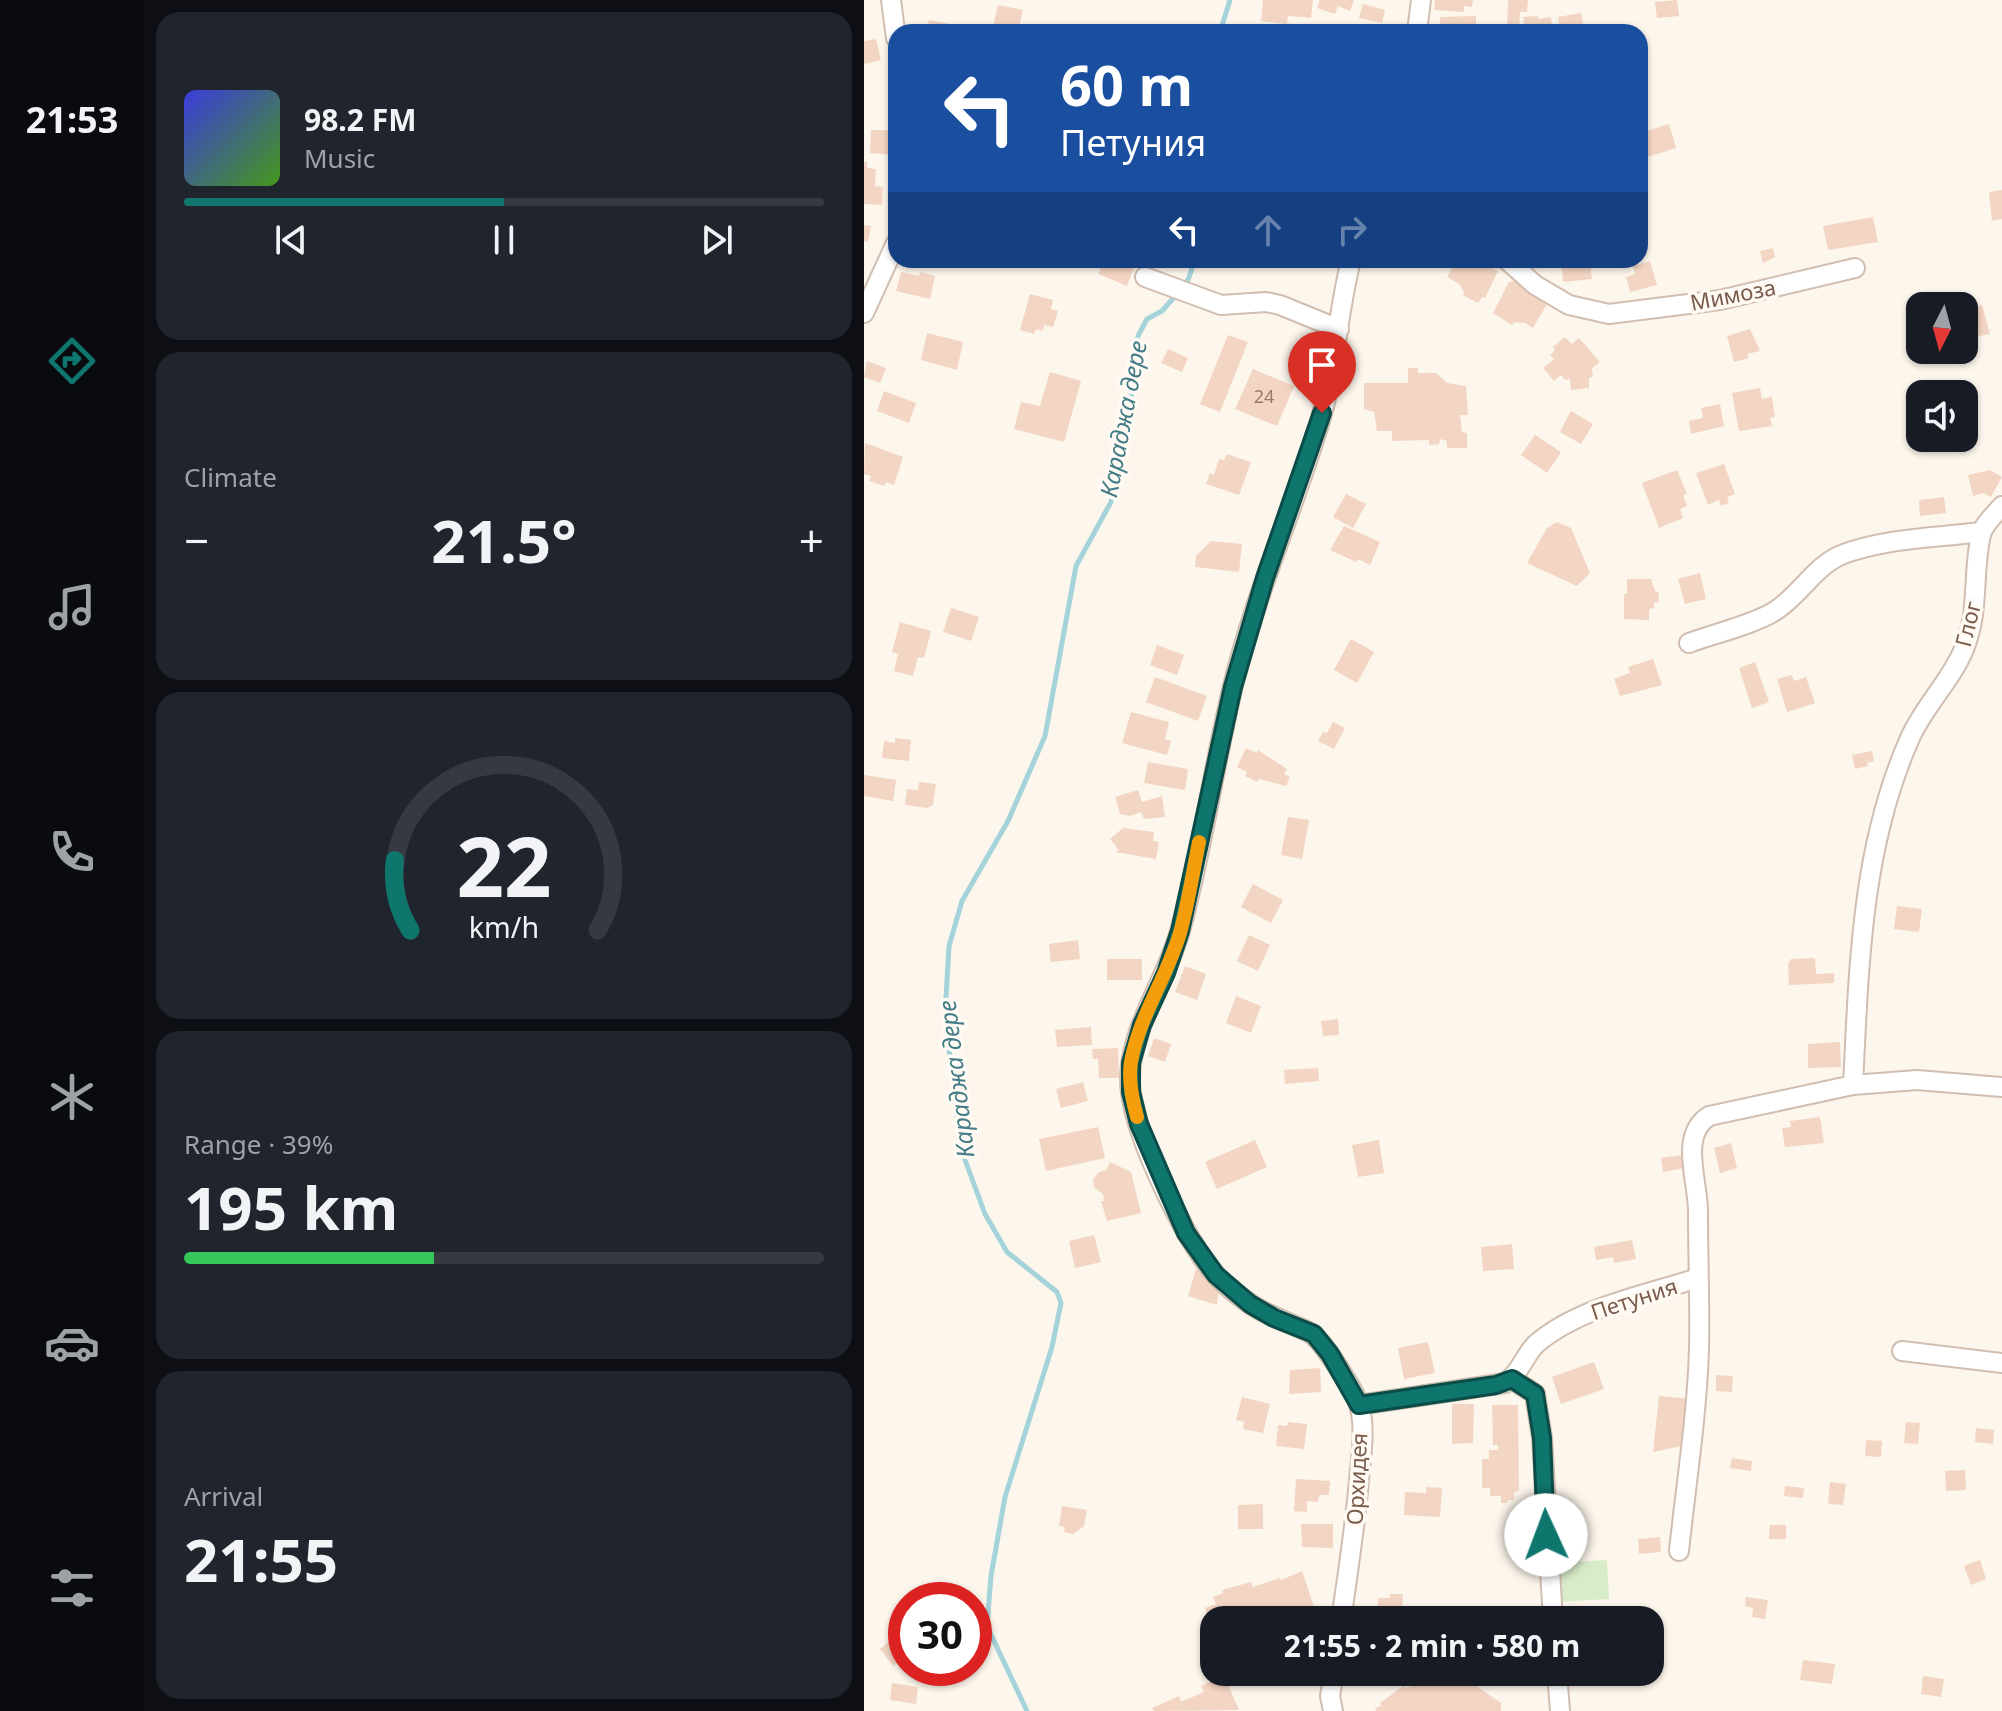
<!DOCTYPE html>
<meta charset="utf-8">
<style>
body{margin:0;font-family:"Noto Sans",sans-serif;background:#20242c;color:#f1f3f6;height:100vh;display:flex;flex-direction:column;font-size:30px;white-space:nowrap}
*{box-sizing:border-box;margin:0}
p{font-size:26px;color:#9ea1a6}
.icon{flex:none;width:44px;height:44px;fill:none;stroke:currentColor;stroke-width:2;stroke-linecap:round;stroke-linejoin:round}
.map{position:relative;flex:1;overflow:hidden}
.side{display:flex;flex-direction:column;gap:12px;padding:12px;background:#0d0f14;width:720px}
.side>*{flex:none}
.hud{position:absolute;left:24px;top:24px;width:760px;height:244px;border-radius:24px;box-shadow:0 2px 6px #0004;background:#1a4fa0;color:#fff;overflow:hidden}
.needle{width:52px;rotate:186deg}
.fabs{position:absolute;left:1042px;top:292px;display:grid;gap:16px}
.fabs a{display:grid;place-items:center;width:72px;height:72px;border-radius:16px;background:#171b24;box-shadow:0 2px 6px #0004;font-size:40px}
.speed{position:absolute;left:24px;top:1582px;display:flex;gap:16px;font-size:40px;font-weight:700;text-align:center}
.speed>*{display:grid;place-content:center;width:104px;height:104px;border-radius:50%;background:#171b24;box-shadow:0 2px 6px #0004;line-height:1}
.speed .limit{border:12px solid #d22;background:#fff;color:#111}
.pin{position:absolute;display:grid;place-items:center;width:68px;height:68px;color:#fff;margin:-82px -34px;border-radius:50% 50% 50% 0;rotate:-45deg;box-shadow:0 0 8px #0007}
.pin .icon{rotate:45deg}
.me{position:absolute;width:88px;margin:-44px;rotate:358deg;stroke-linejoin:round;filter:drop-shadow(0 0 6px #0008)}
.turn{display:flex;align-items:center;gap:28px;height:168px;padding:0 40px;font-size:36px}
.turn .icon{width:104px;height:104px;stroke-width:2.5}
.turn b{display:block;font-size:56px;line-height:68px}
.lanes{display:flex;align-items:center;height:76px;padding:0 40px;background:#0003;justify-content:center;gap:40px;direction:ltr}
.lanes .off{opacity:.35}
.big{font-size:60px;font-weight:700;line-height:1.1}
.side .card{flex:1;display:flex;flex-direction:column;justify-content:center;gap:12px;min-width:0;padding:0 28px;border-radius:24px;background:#20242c}
.side .dial{align-items:center;gap:0}
.dial svg{height:208px;overflow:visible;fill:none;stroke:#363941;stroke-width:7;stroke-linecap:round;text-anchor:middle}
.dial text{fill:#f1f3f6;stroke:none}
.song{display:flex;align-items:center;gap:24px}
.cover{width:96px;height:96px;border-radius:12px;background:linear-gradient(135deg,hsl(240 70% 55%),hsl(100 70% 35%))}
.played{height:8px;border-radius:4px;background:linear-gradient(90deg,#0f766e 50%,#363941 50%)}
.keys{display:flex;justify-content:space-around;direction:ltr}
.heat{display:flex;justify-content:space-between;align-items:center;font-size:44px;direction:ltr}
.charge{height:12px;border-radius:6px;background:linear-gradient(90deg,#34c759 39%,#363941 0)}
.trip{position:absolute;left:336px;top:1606px;width:464px;height:80px;border-radius:24px;background:#171b24;box-shadow:0 2px 6px #0004;font-weight:700;line-height:80px;text-align:center}
main{display:flex;flex:1;min-height:0}
.tabs{display:flex;flex-direction:column;width:144px;justify-content:space-around;align-items:center;background:#090b0e;color:#9ea1a6}
.tabs .icon{width:56px;height:56px}
.tabs .selected{color:#0f766e}
.tabs b{font-size:36px;color:#f1f3f6}
.map>svg:first-child{display:block}
.green{fill:#d8ecc9}
.lines{fill:none;stroke-linecap:round;stroke-linejoin:round}
.stream{stroke:#a5d3da;stroke-width:5}
.building{fill:#f3d5c3}
.minor-casing{stroke:#d1beb0;stroke-width:22}
.minor{stroke:#fff;stroke-width:18}
.route-casing{stroke:#0a4d48;stroke-width:20}
.route{stroke:#0f766e;stroke-width:14}
.slow{stroke:#f59e0b;stroke-width:14}
.labels{text-anchor:middle;stroke-width:7;stroke-linejoin:round;paint-order:stroke}
.number-label{font-size:18px;fill:#987a6a}
.street-label{font-size:22px;fill:#7a5c4d;stroke:#fffaf3}
.water-label{font-size:24px;font-style:italic;fill:#437c86;stroke:#fffaf3}
</style>
<main>
<nav class="tabs">
<b>21:53</b>
<svg class="icon selected" aria-label="directions" viewBox="0 0 24 24"><path d="M12 3l9 9-9 9-9-9zM9 14v-3h6M13 9l2 2-2 2"/></svg>
<svg class="icon" aria-label="music" viewBox="0 0 24 24"><path d="M9 18V5l10-2v13"/><circle cx="6" cy="18" r="3"/><circle cx="16" cy="16" r="3"/></svg>
<svg class="icon" aria-label="phone" viewBox="0 0 24 24"><path d="M5 4h4l2 5-3 2q2 4 5 5l2-3 5 2v4C11 20 4 13 5 4z"/></svg>
<svg class="icon" aria-label="climate" viewBox="0 0 24 24"><path d="M12 3v18M4 7l16 10M4 17L20 7"/></svg>
<svg class="icon" aria-label="car" viewBox="0 0 24 24"><path d="M5 17H2v-5l4-1 3-4h7l3 4 3 1v5h-3M9 17h6M6 11h13"/><circle cx="7" cy="17" r="2"/><circle cx="17" cy="17" r="2"/></svg>
<svg class="icon" aria-label="filters" viewBox="0 0 24 24"><path d="M4 7h16M4 17h16"/><circle cx="9" cy="7" r="2"/><circle cx="15" cy="17" r="2"/></svg>
</nav>
<section class="side">
<div class="card">
<div class="song"><i class="cover"></i><div><b>98.2 FM</b><p>Music</p></div></div>
<div class="played"></div>
<div class="keys"><svg class="icon" aria-label="previous" viewBox="0 0 24 24"><path d="M18 5L8 12l10 7zM5 5v14"/></svg><svg class="icon" aria-label="pause" viewBox="0 0 24 24"><path d="M8 5v14M16 5v14"/></svg><svg class="icon" aria-label="next" viewBox="0 0 24 24"><path d="M6 5l10 7-10 7zM19 5v14"/></svg></div>
</div>
<div class="card"><p>Climate</p>
<div class="heat"><a>−</a><b class="big">21.5°</b><a>+</a></div>
</div>
<div class="card dial"><svg viewBox="0 0 100 80">
<path d="M14 69A42 42 0 1 1 86 69"/>
<path d="M14 69A42 42 0 0 1 8 42" stroke="#0f766e"/>
<text x="50" y="56" font-size="32" font-weight="700">22</text>
<text x="50" y="72" font-size="11">km/h</text>
</svg></div>
<div class="card"><p>Range · 39%</p><b class="big">195 km</b><div class="charge"></div></div>
<div class="card"><p>Arrival</p><b class="big">21:55</b></div>
</section>
<div class="map">
<svg width="1138" height="1711" viewBox="0 0 1138 1711">
<rect width="100%" height="100%" fill="#fdf6ec"/>
<path class="green" d="M 743,1560 L 745,1599 L 691,1602 L 689,1563 Z"/>
<g class="lines">
<path class="stream" d="M 356,32 L 366,0
M 318,287 L 324,280 L 331,260
M 163,1711 L 123,1626 L 127,1576 L 141,1497 L 188,1347 L 197,1303 L 193,1292 L 143,1252 L 121,1214 L 97,1149 L 81,1015 L 85,946 L 98,901 L 144,821 L 181,736 L 212,566 L 247,502 L 265,417 L 274,336 L 283,319 L 298,311 L 312,295"/>
</g>
<path class="building" d="M 399,0 L 449,0 L 447,18 L 424,16 L 423,24 L 397,21 Z
M 456,0 L 490,0 L 486,11 L 474,6 L 471,14 L 453,8 Z
M 571,0 L 609,0 L 608,7 L 600,6 L 600,12 L 570,10 Z
M 644,0 L 664,0 L 663,12 L 656,12 L 655,32 L 637,32 L 637,29 L 643,29 Z
M 813,0 L 815,16 L 793,18 L 791,2 Z
M 499,4 L 521,10 L 518,23 L 495,18 Z
M 134,5 L 159,10 L 154,32 L 128,31 Z
M 717,13 L 721,32 L 697,32 L 694,17 Z
M 612,16 L 612,32 L 576,32 L 576,17 Z
M 674,16 L 674,19 L 687,17 L 689,32 L 661,32 L 659,17 Z
M 65,20 L 118,30 L 118,32 L 62,32 Z
M 12,39 L 17,60 L 0,64 L 0,41 Z
M 805,124 L 812,148 L 780,158 L 776,133 Z
M 7,130 L 32,130 L 32,155 L 6,153 Z
M 0,162 L 3,162 L 3,168 L 12,169 L 11,186 L 19,187 L 18,205 L 0,204 Z
M 1138,190 L 1138,219 L 1128,221 L 1125,192 Z
M 1009,217 L 1014,242 L 964,250 L 959,226 Z
M 0,225 L 7,226 L 4,242 L 0,241 Z
M 909,248 L 911,257 L 899,263 L 896,251 Z
M 240,260 L 273,260 L 263,286 L 234,274 Z
M 593,260 L 613,260 L 634,271 L 621,298 L 618,297 L 614,303 L 599,295 L 600,292 L 595,284 L 583,277 Z
M 697,260 L 726,260 L 728,279 L 699,282 Z
M 786,261 L 793,285 L 766,292 L 762,277 L 771,274 L 769,266 Z
M 37,272 L 55,276 L 56,272 L 71,276 L 66,299 L 32,291 Z
M 650,281 L 684,302 L 669,328 L 661,323 L 650,322 L 648,325 L 629,313 L 645,282 Z
M 166,294 L 189,300 L 187,309 L 194,311 L 189,327 L 180,325 L 179,331 L 172,329 L 170,334 L 156,330 Z
M 1118,305 L 1126,334 L 1100,339 L 1100,309 Z
M 886,329 L 896,351 L 883,354 L 885,358 L 870,362 L 863,336 Z
M 63,333 L 99,342 L 93,370 L 57,360 Z
M 364,335 L 384,342 L 356,412 L 336,404 Z
M 701,337 L 708,344 L 715,338 L 736,362 L 728,368 L 729,377 L 725,378 L 725,388 L 707,390 L 706,379 L 701,380 L 697,375 L 690,381 L 679,368 L 690,359 L 686,355 L 691,350 L 689,347 Z
M 304,349 L 324,358 L 318,372 L 297,363 Z
M 3,361 L 22,368 L 16,383 L 0,377 Z
M 544,368 L 554,368 L 554,373 L 572,373 L 583,383 L 602,386 L 604,415 L 596,415 L 598,432 L 603,433 L 603,448 L 583,448 L 583,441 L 576,439 L 575,444 L 565,445 L 565,440 L 528,441 L 528,431 L 513,431 L 510,412 L 500,409 L 500,383 L 544,383 Z
M 389,369 L 430,386 L 413,426 L 371,409 Z
M 186,372 L 217,381 L 200,442 L 150,429 L 157,402 L 176,406 Z
M 896,388 L 898,399 L 908,397 L 911,417 L 906,418 L 908,426 L 875,431 L 868,393 Z
M 20,391 L 52,403 L 45,423 L 13,411 Z
M 856,404 L 860,426 L 827,434 L 825,421 L 839,418 L 837,408 Z
M 707,411 L 729,424 L 717,444 L 696,432 Z
M 671,435 L 697,452 L 683,473 L 657,455 Z
M 1,443 L 39,457 L 30,485 L 22,482 L 20,486 L 5,481 L 7,476 L 0,474 Z
M 363,454 L 387,462 L 375,495 L 342,484 L 346,473 L 350,475 L 355,459 L 360,460 Z
M 860,464 L 871,494 L 863,497 L 865,503 L 857,506 L 855,500 L 844,505 L 832,473 Z
M 813,470 L 823,494 L 819,495 L 823,506 L 816,509 L 819,518 L 795,528 L 778,483 Z
M 1126,470 L 1138,477 L 1127,497 L 1120,493 L 1109,496 L 1104,475 Z
M 482,494 L 502,504 L 489,528 L 469,517 Z
M 1080,497 L 1082,513 L 1056,516 L 1055,500 Z
M 693,522 L 707,528 L 726,573 L 713,586 L 663,563 L 683,528 Z
M 480,526 L 516,542 L 506,565 L 494,559 L 492,562 L 466,550 Z
M 347,541 L 378,544 L 375,572 L 331,567 L 332,556 Z
M 836,573 L 842,599 L 821,604 L 814,579 Z
M 763,579 L 787,579 L 791,591 L 795,592 L 794,603 L 790,602 L 790,608 L 785,609 L 785,620 L 760,619 L 760,594 L 763,594 Z
M 87,608 L 115,617 L 107,641 L 79,632 Z
M 36,622 L 67,631 L 60,658 L 54,657 L 49,676 L 30,671 L 34,654 L 28,652 Z
M 487,639 L 510,652 L 493,683 L 470,670 Z
M 293,645 L 320,655 L 313,675 L 286,665 Z
M 789,659 L 798,685 L 756,696 L 750,679 L 766,673 L 764,667 Z
M 891,662 L 905,702 L 888,708 L 875,668 Z
M 928,675 L 930,681 L 942,677 L 951,703 L 923,712 L 913,679 Z
M 291,677 L 343,696 L 334,721 L 282,702 Z
M 267,712 L 305,722 L 301,739 L 307,741 L 303,755 L 258,743 Z
M 469,722 L 481,728 L 470,749 L 454,741 L 459,732 L 463,733 Z
M 31,738 L 47,740 L 45,761 L 18,758 L 20,741 L 31,743 Z
M 382,748 L 392,753 L 394,750 L 423,769 L 420,774 L 426,777 L 422,786 L 395,779 L 393,782 L 381,776 L 383,772 L 373,767 Z
M 1008,751 L 1010,761 L 1003,763 L 1004,766 L 991,769 L 988,755 Z
M 284,762 L 324,769 L 321,790 L 280,783 Z
M 0,775 L 32,780 L 29,801 L 0,796 Z
M 55,782 L 72,784 L 69,805 L 63,808 L 41,805 L 43,789 L 54,790 Z
M 274,790 L 278,802 L 298,796 L 301,817 L 280,819 L 277,812 L 266,816 L 256,814 L 251,797 Z
M 424,817 L 445,820 L 438,859 L 417,855 Z
M 259,828 L 290,832 L 289,841 L 295,842 L 292,859 L 251,852 L 255,850 L 246,839 Z
M 389,884 L 419,900 L 407,923 L 377,907 Z
M 1033,906 L 1058,909 L 1055,932 L 1030,929 Z
M 385,935 L 406,945 L 394,971 L 373,961 Z
M 214,940 L 216,959 L 187,962 L 185,944 Z
M 951,958 L 952,974 L 970,973 L 970,983 L 925,985 L 924,964 L 927,959 Z
M 243,959 L 278,959 L 278,980 L 243,980 Z
M 321,966 L 342,974 L 333,1000 L 311,992 Z
M 372,996 L 397,1006 L 387,1033 L 362,1023 Z
M 474,1019 L 475,1035 L 459,1036 L 457,1021 Z
M 227,1027 L 228,1045 L 193,1047 L 191,1030 Z
M 290,1038 L 307,1044 L 301,1062 L 284,1056 Z
M 976,1042 L 977,1067 L 944,1068 L 944,1044 Z
M 254,1048 L 255,1078 L 235,1078 L 234,1059 L 229,1059 L 228,1049 Z
M 454,1068 L 455,1081 L 421,1084 L 420,1070 Z
M 219,1082 L 224,1101 L 197,1108 L 192,1089 Z
M 956,1117 L 960,1143 L 921,1147 L 918,1128 L 927,1127 L 926,1121 Z
M 234,1127 L 241,1158 L 182,1171 L 175,1139 Z
M 391,1140 L 403,1167 L 353,1189 L 341,1162 Z
M 515,1140 L 520,1173 L 494,1177 L 488,1145 Z
M 867,1143 L 873,1168 L 856,1173 L 850,1148 Z
M 818,1155 L 821,1168 L 799,1172 L 797,1158 Z
M 246,1162 L 267,1172 L 277,1213 L 243,1221 L 237,1201 L 240,1201 L 239,1194 L 230,1187 L 229,1180 L 235,1172 L 242,1170 Z
M 230,1235 L 237,1262 L 211,1268 L 205,1241 Z
M 768,1240 L 772,1259 L 750,1263 L 749,1257 L 732,1260 L 730,1247 Z
M 648,1244 L 650,1269 L 619,1271 L 617,1247 Z
M 332,1269 L 345,1273 L 356,1282 L 353,1305 L 324,1296 Z
M 564,1342 L 571,1373 L 540,1379 L 534,1348 Z
M 730,1362 L 740,1389 L 697,1404 L 688,1377 Z
M 456,1368 L 457,1392 L 425,1394 L 426,1370 Z
M 852,1375 L 869,1376 L 868,1392 L 852,1391 Z
M 795,1396 L 827,1399 L 822,1445 L 789,1452 Z
M 378,1397 L 406,1404 L 399,1433 L 379,1429 L 380,1422 L 372,1420 Z
M 588,1404 L 610,1404 L 609,1443 L 588,1444 Z
M 628,1405 L 654,1405 L 655,1491 L 650,1492 L 650,1500 L 644,1500 L 643,1503 L 637,1503 L 637,1496 L 626,1496 L 626,1488 L 618,1488 L 618,1459 L 625,1459 L 625,1450 L 634,1450 L 634,1445 L 629,1445 Z
M 424,1422 L 443,1424 L 440,1449 L 412,1446 L 414,1425 L 423,1426 Z
M 1042,1422 L 1056,1423 L 1054,1444 L 1040,1443 Z
M 1112,1428 L 1130,1430 L 1129,1444 L 1111,1442 Z
M 1002,1440 L 1018,1441 L 1017,1457 L 1001,1456 Z
M 868,1458 L 888,1461 L 887,1471 L 866,1468 Z
M 1101,1470 L 1102,1490 L 1082,1491 L 1081,1471 Z
M 432,1479 L 466,1481 L 465,1495 L 455,1495 L 454,1502 L 443,1501 L 443,1512 L 430,1511 Z
M 966,1482 L 982,1484 L 979,1505 L 964,1504 Z
M 921,1486 L 940,1488 L 939,1498 L 920,1496 Z
M 562,1487 L 578,1488 L 576,1517 L 540,1515 L 541,1492 L 562,1493 Z
M 399,1504 L 399,1529 L 374,1529 L 374,1505 Z
M 198,1506 L 223,1510 L 220,1526 L 209,1534 L 200,1532 L 201,1527 L 195,1526 Z
M 437,1524 L 469,1524 L 469,1548 L 438,1547 Z
M 906,1525 L 922,1525 L 922,1539 L 905,1539 Z
M 796,1537 L 797,1552 L 775,1554 L 774,1539 Z
M 1116,1560 L 1122,1579 L 1107,1585 L 1100,1566 Z
M 438,1571 L 450,1607 L 427,1614 L 426,1612 L 411,1620 L 397,1620 L 396,1616 L 384,1620 L 381,1618 L 350,1620 L 349,1633 L 341,1608 L 352,1604 L 349,1597 L 359,1593 L 358,1590 L 387,1582 L 389,1587 L 416,1578 L 417,1580 Z
M 526,1594 L 539,1594 L 538,1614 L 513,1614 L 514,1598 L 526,1598 Z
M 882,1597 L 904,1600 L 901,1619 L 888,1617 L 889,1608 L 881,1606 Z
M 32,1636 L 42,1649 L 42,1656 L 29,1666 L 16,1649 Z
M 939,1660 L 971,1664 L 968,1684 L 936,1680 Z
M 1059,1676 L 1080,1679 L 1077,1697 L 1057,1694 Z
M 352,1679 L 354,1684 L 362,1680 L 375,1710 L 290,1711 L 288,1708 L 315,1696 L 317,1702 L 340,1692 L 337,1686 Z
M 563,1680 L 595,1680 L 611,1685 L 637,1703 L 637,1711 L 512,1711 L 511,1708 L 517,1706 L 516,1703 L 539,1686 L 542,1688 Z
M 28,1683 L 54,1687 L 52,1704 L 26,1700 Z"/>
<g class="lines">
<defs>
<path id="minor" d="M 27,0 L 32,38
M 553,32 L 557,0
M 643,260 L 671,285 L 705,305 L 745,314 L 856,300 L 991,268
M 281,277 L 357,305 L 402,302 L 416,305 L 475,329
M 0,313 L 32,243
M 825,643 C 849,634 891,624 911,611 C 936,595 950,567 977,555 C 1020,538 1072,538 1117,532
M 989,1085 C 995,967 997,848 1046,738 C 1060,706 1087,681 1100,649 C 1116,610 1108,573 1117,535 C 1119,525 1131,514 1138,506
M 1038,1351 L 1138,1363
M 648,1379 L 671,1394 L 678,1438 L 689,1620
M 495,1405 L 641,1383 C 656,1374 660,1356 672,1344 C 715,1307 782,1295 834,1278
M 815,1551 C 822,1484 833,1416 835,1349 C 836,1304 834,1258 834,1213 C 835,1183 814,1136 845,1116 L 989,1085 L 1053,1080 L 1138,1087
M 477,1620 C 484,1573 491,1527 495,1480 C 497,1456 502,1428 495,1405 C 490,1390 458,1339 445,1332 C 425,1322 403,1316 385,1303 C 373,1295 360,1284 351,1274 C 320,1238 273,1140 267,1093 C 259,1037 302,983 316,931 C 338,852 349,770 368,690 C 390,596 431,507 458,414 C 472,363 474,311 487,260
M 693,1672 L 696,1711
M 469,1711 L 466,1696 L 470,1672"/>
</defs>
<use href="#minor" class="minor-casing"/>
<use href="#minor" class="minor"/>
</g>
<g class="lines">
<defs>
<path id="route" d="M 458,413 L 401,578 L 369,687 L 316,931 L 302,973 L 278,1025 L 267,1063 L 267,1092 L 275,1124 L 322,1233 L 352,1275 L 386,1304 L 410,1318 L 450,1334 L 466,1354 L 495,1405 L 632,1385 L 648,1379 L 671,1394 L 678,1438 L 682,1535"/>
</defs>
<use href="#route" class="route-casing"/>
<use href="#route" class="route"/>
<path class="slow" d="M 273,1117 C 268,1099 264,1080 267,1062 C 275,1017 303,977 316,933 C 324,904 329,872 335,842"/>
</g>
<g class="labels">
<g class="number-label">
<text x="400" y="403">24</text>
</g>
<g class="street-label">
<text transform="translate(869 295) rotate(-11)" y="8">Мимоза</text>
<text transform="translate(1104 624) rotate(-76)" y="8">Глог</text>
<text transform="translate(770 1299) rotate(-18)" y="8">Петуния</text>
<text transform="translate(493 1479) rotate(-87)" y="8">Орхидея</text>
</g>
<g class="water-label">
<text transform="translate(260 419) rotate(-79)" y="8">Караджа дере</text>
<text transform="translate(93 1079) rotate(-97)" y="8">Караджа дере</text>
</g>
</g>
</svg>
<div class="fabs">
<a><svg class="needle" viewBox="-14 -14 28 28"><path d="M0-13l5 13h-10z" fill="#e53935"/><path d="M0 13l5-13h-10z" fill="#9ea1a6"/></svg></a>
<a><svg class="icon" aria-label="sound" viewBox="0 0 24 24"><path d="M4 9h4l5-4v14l-5-4H4zM17 9q2 3 0 6"/></svg></a>
</div>
<div class="speed"><div class="limit">30</div></div>
<div class="pin" style="left:458px;top:413px;background:#d93025"><svg class="icon" aria-label="arrive" viewBox="0 0 24 24"><path d="M6 21V4h12l-3 4 3 4H6"/></svg></div>
<svg class="me" style="left:682px;top:1535px" viewBox="-20 -20 40 40"><circle r="19" fill="#fff"/><path d="M0-13L10 11 0 6-10 11z" fill="#0f766e"/></svg>
<div class="trip">21:55 · 2 min · 580 m</div>
<div class="hud">
<div class="turn"><svg class="icon" aria-label="left" viewBox="0 0 24 24"><path d="M17 20v-9H6M10 6l-5 5 5 5"/></svg><div><b>60 m</b>Петуния</div></div>
<div class="lanes"><svg class="icon" aria-label="left" viewBox="0 0 24 24"><path d="M17 20v-9H6M10 6l-5 5 5 5"/></svg><svg class="icon off" aria-label="ahead" viewBox="0 0 24 24"><path d="M12 20V5M6 11l6-6 6 6"/></svg><svg class="icon off" aria-label="right" viewBox="0 0 24 24"><path d="M7 20v-9h11M14 6l5 5-5 5"/></svg></div>
</div>
</div>
</main>
